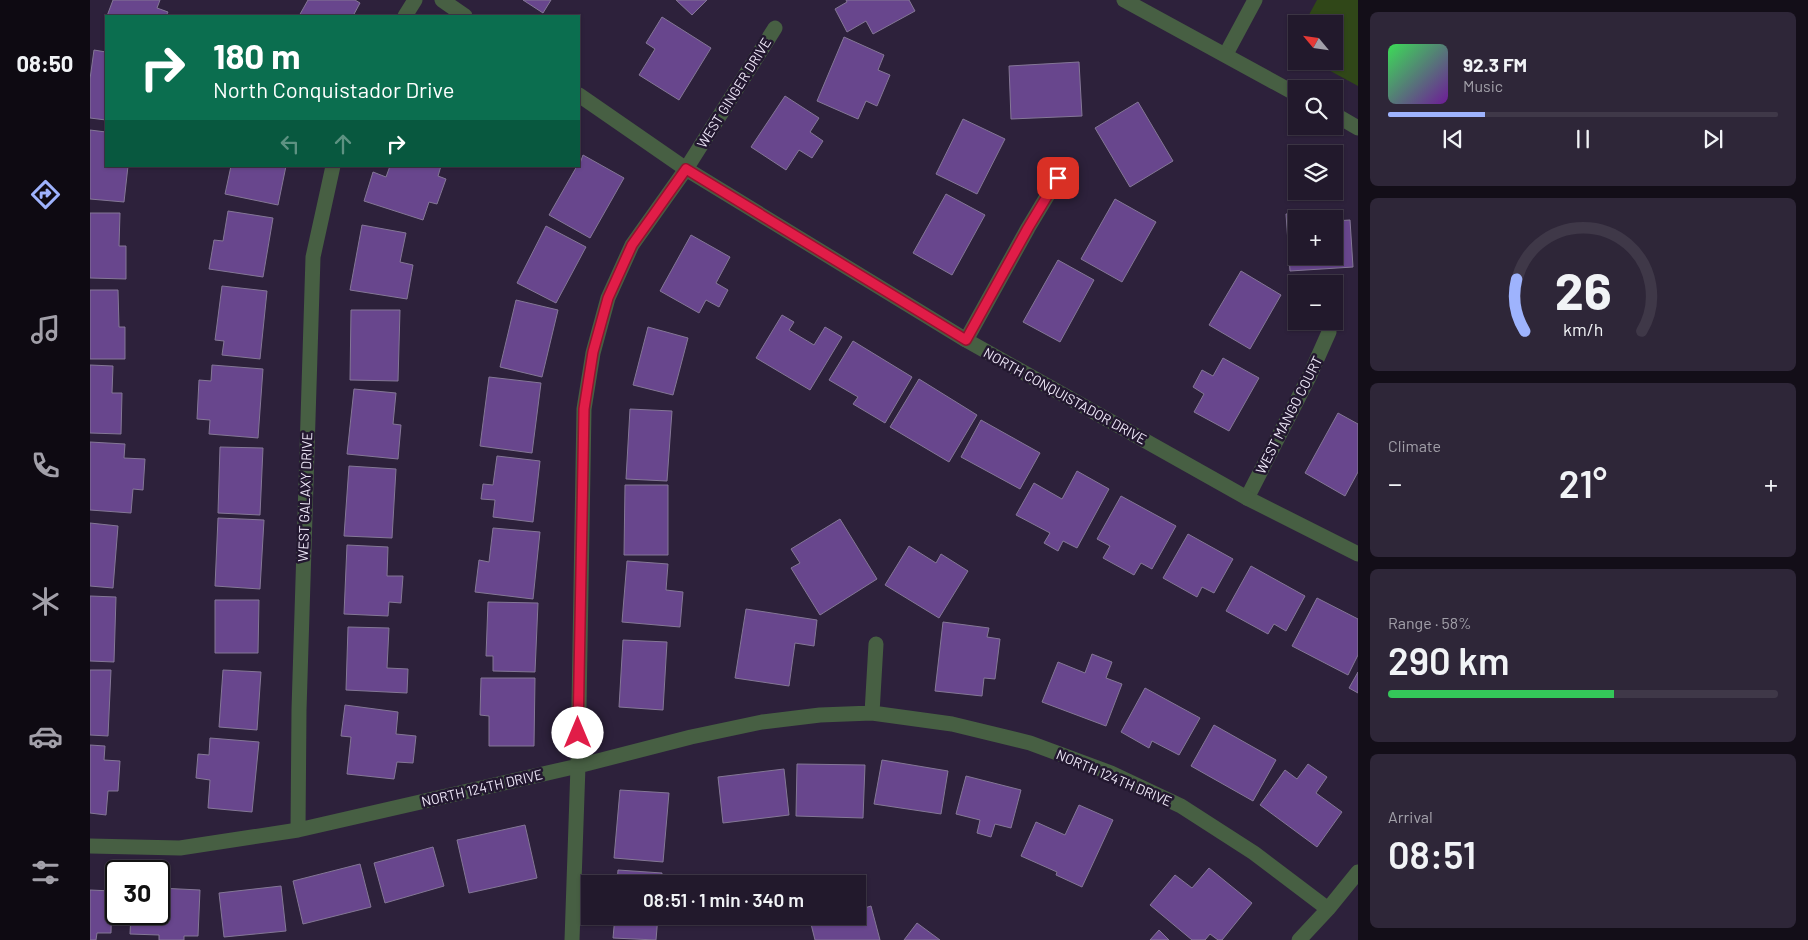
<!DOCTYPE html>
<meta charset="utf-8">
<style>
body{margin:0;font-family:Barlow,sans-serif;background:#2e2638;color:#f1f3f6;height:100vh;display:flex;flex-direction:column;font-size:19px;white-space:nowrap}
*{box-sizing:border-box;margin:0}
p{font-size:16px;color:#a2a0a9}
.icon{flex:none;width:28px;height:28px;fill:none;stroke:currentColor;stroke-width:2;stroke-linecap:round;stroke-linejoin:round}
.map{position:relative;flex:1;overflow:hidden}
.sheet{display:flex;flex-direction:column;gap:12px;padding:12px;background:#130e18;width:450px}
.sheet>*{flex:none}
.top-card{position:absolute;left:15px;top:15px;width:475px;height:152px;border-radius:0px;box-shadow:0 1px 4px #0004,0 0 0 1px #3f3848;background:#0b6e4f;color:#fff;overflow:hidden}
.needle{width:32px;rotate:299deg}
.buttons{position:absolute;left:1198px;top:15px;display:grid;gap:10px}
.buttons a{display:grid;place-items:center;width:55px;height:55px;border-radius:0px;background:#22192c;box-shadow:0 1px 4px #0004,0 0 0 1px #3f3848;font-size:25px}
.speed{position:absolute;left:15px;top:860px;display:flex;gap:10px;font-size:25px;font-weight:700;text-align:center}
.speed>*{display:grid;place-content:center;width:65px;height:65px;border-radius:50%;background:#22192c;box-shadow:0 1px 4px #0004,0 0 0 1px #3f3848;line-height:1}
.speed .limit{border:2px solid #111;border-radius:8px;background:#fff;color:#111}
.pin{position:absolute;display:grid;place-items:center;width:42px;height:42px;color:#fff;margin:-21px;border-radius:10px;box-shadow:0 2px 8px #0006}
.me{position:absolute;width:55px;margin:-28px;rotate:0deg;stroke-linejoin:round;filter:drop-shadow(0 0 4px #0008)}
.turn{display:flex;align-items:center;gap:18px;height:105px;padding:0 25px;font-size:22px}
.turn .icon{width:65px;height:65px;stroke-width:2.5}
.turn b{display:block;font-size:35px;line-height:42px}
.lanes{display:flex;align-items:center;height:48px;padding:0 25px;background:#0003;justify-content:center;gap:25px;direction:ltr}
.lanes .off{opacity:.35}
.big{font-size:38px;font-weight:600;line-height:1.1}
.sheet .widget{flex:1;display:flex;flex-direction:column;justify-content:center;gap:8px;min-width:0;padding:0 18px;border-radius:8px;background:#2e2638}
.sheet .dial{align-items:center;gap:0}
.dial svg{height:130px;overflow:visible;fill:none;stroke:#3f3848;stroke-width:7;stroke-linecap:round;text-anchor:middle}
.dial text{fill:#f1f3f6;stroke:none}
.song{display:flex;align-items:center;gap:15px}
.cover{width:60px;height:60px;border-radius:8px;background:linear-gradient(135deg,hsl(130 70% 55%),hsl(280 70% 35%))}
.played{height:5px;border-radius:2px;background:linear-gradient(90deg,#9eb3fd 25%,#3f3848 25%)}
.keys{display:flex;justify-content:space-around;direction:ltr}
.heat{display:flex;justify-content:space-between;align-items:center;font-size:28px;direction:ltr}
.charge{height:8px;border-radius:4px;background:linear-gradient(90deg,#34c759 58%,#3f3848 0)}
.trip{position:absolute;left:491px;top:875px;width:285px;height:50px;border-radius:0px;background:#22192c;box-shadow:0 1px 4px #0004,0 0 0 1px #3f3848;font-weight:600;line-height:50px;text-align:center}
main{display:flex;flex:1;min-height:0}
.tabs{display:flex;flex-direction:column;width:90px;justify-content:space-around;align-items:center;background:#0e0a12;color:#a2a0a9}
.tabs .icon{width:35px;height:35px}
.tabs .active{color:#9eb3fd}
.tabs b{font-size:22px;color:#f1f3f6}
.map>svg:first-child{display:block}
.green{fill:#304718}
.building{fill:#68468d;stroke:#847796}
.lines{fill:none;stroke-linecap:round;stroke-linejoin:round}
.minor{stroke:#475f43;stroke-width:15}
.tertiary{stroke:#475f43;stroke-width:15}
.route-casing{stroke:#92132f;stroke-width:12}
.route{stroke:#e11d48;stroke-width:9}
.labels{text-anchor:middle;stroke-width:5;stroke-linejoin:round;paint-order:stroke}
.street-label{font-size:14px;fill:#f0e9fa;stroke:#231830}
</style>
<main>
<nav class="tabs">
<b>08:50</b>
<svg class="icon active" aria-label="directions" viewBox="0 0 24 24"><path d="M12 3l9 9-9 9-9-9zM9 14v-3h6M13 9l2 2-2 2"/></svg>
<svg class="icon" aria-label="music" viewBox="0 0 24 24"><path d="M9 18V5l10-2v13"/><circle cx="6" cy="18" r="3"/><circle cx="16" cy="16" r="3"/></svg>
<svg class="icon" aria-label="phone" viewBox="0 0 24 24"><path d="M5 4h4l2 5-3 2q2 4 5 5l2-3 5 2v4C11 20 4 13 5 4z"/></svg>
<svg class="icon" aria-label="climate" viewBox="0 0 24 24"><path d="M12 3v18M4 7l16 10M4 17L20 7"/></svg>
<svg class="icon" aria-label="car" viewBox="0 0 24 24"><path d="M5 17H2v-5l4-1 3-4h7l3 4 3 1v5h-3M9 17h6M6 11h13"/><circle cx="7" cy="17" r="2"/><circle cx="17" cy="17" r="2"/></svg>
<svg class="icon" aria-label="filters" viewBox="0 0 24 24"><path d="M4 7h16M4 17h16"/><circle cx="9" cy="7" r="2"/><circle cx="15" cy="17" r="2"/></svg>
</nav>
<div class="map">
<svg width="1268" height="940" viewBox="0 0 1268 940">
<rect width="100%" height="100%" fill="#2d213b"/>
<path class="green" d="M 1227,0 L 1268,0 L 1268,86 L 1222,61 L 1244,61 L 1244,24 L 1214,24 Z"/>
<path class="building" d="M 23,0 L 70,0 L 67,8 L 78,12 L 76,16 L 17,16 Z
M 218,0 L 265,0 L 270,3 L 263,16 L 209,16 Z
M 433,0 L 461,0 L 453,13 Z
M 586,0 L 617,0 L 602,15 Z
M 756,0 L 819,0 L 825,11 L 783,34 L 776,21 L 757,32 L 745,9 L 757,2 Z
M 572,17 L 621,48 L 589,100 L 549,75 L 565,49 L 556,43 Z
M 754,37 L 794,55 L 788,70 L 800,75 L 787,106 L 776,101 L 768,119 L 727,101 Z
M 4,50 L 16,52 L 16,120 L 0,118 L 0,79 Z
M 989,62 L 992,116 L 921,119 L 919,66 Z
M 695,96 L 729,118 L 720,132 L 733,141 L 722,158 L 709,150 L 696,170 L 661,147 Z
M 1048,102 L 1083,161 L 1040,187 L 1005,128 Z
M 873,119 L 915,139 L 887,194 L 846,174 Z
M 0,130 L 16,132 L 16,166 L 38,166 L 34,202 L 0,199 Z
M 493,155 L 534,178 L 500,238 L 459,215 L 487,166 L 489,166 Z
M 141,166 L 196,166 L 188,205 L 135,194 Z
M 300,166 L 351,166 L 348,176 L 356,179 L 347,204 L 339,202 L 333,220 L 274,201 L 283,172 L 296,177 Z
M 856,194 L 895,215 L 862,275 L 823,253 Z
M 1025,199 L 1066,222 L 1032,282 L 991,259 Z
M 138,211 L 183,218 L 173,277 L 119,269 L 124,240 L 133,241 Z
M 1228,211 L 1228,219 L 1206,219 L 1206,256 L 1244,256 L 1244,221 L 1260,220 L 1263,267 L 1200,271 L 1196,214 Z
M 0,213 L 30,213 L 29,246 L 36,246 L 36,279 L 0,278 Z
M 272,225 L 316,233 L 310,262 L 323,265 L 317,299 L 260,290 Z
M 456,226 L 496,247 L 466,303 L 427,283 Z
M 601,235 L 640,257 L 626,283 L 638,290 L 629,307 L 616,300 L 609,313 L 570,291 Z
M 968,260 L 1004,280 L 970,342 L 933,322 Z
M 1151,271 L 1191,295 L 1160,349 L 1119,325 Z
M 132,286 L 177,291 L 170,359 L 132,355 L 134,341 L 125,340 Z
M 0,290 L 28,290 L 29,327 L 35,327 L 35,359 L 0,359 Z
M 426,300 L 468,310 L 452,377 L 410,367 Z
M 261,310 L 310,310 L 308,381 L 260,380 Z
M 692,315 L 704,322 L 699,330 L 724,345 L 735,327 L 752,337 L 720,390 L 666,358 Z
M 558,327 L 598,338 L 583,395 L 543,385 Z
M 763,341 L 822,377 L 795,423 L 763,404 L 768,397 L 739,380 Z
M 1133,358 L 1169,378 L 1139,431 L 1104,412 L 1114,394 L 1103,387 L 1112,370 L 1123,376 Z
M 0,365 L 23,366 L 22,393 L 32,393 L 31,434 L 0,433 Z
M 122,365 L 173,369 L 168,438 L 119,434 L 120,420 L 107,419 L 109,380 L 121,381 Z
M 399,377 L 451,383 L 442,453 L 390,446 Z
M 829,379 L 887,415 L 859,462 L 800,427 Z
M 264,389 L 306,393 L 303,424 L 311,425 L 308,459 L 257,454 Z
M 540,409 L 582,411 L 577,481 L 536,479 Z
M 1248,413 L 1268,424 L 1268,472 L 1255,496 L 1215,473 Z
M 891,420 L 950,453 L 930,489 L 871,457 Z
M 0,442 L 35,444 L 34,458 L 55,459 L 53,490 L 43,489 L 41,513 L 0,510 Z
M 130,447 L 173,448 L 170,515 L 128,513 Z
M 407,456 L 450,461 L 443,522 L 403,517 L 405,500 L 391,499 L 393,484 L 403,485 Z
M 259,466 L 306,469 L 302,538 L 254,536 Z
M 987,471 L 1019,489 L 987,548 L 973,541 L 968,551 L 954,543 L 960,533 L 926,515 L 944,483 L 972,499 Z
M 535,485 L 578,485 L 578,555 L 534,555 Z
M 1031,496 L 1086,526 L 1062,569 L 1051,563 L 1044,575 L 1013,558 L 1020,546 L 1007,539 Z
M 128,518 L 174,520 L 170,589 L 125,586 Z
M 750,519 L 787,579 L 730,615 L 701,568 L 710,563 L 701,549 Z
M 0,523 L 28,526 L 23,588 L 0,586 Z
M 403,528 L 450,532 L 443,599 L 385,592 L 389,560 L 399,562 Z
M 1098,534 L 1143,559 L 1124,593 L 1112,587 L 1107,597 L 1073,578 Z
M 257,545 L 298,547 L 297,576 L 313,576 L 311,603 L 299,602 L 298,616 L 254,614 Z
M 819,546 L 846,563 L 851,554 L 878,571 L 849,618 L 795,585 Z
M 537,561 L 578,564 L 576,590 L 593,592 L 590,627 L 532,622 Z
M 1161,566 L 1215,596 L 1196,631 L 1184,624 L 1178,634 L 1136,611 Z
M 0,596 L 26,597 L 24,662 L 0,661 Z
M 1227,598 L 1268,619 L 1268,655 L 1258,675 L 1202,646 Z
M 125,600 L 169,600 L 168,653 L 125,653 Z
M 398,602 L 448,603 L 445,672 L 403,671 L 403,656 L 396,656 Z
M 656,609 L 727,620 L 724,646 L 705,643 L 699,686 L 645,678 Z
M 853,622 L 899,628 L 897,637 L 910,639 L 905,679 L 894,678 L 892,696 L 845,691 Z
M 258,627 L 299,628 L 297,668 L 318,669 L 317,693 L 256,690 Z
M 533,640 L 577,642 L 573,710 L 529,707 Z
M 1002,654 L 1022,662 L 1016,678 L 1032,684 L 1016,726 L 952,702 L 968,662 L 995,673 Z
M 0,670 L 21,670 L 18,736 L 0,735 Z
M 133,670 L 171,672 L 167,730 L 129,727 Z
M 1268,672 L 1268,693 L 1259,688 Z
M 391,678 L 445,678 L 444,746 L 399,746 L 399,716 L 390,715 Z
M 1055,688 L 1110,718 L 1089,755 L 1062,741 L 1059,748 L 1031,732 Z
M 255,705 L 308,712 L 306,734 L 326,736 L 323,763 L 307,762 L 304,779 L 257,774 L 261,737 L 251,736 Z
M 1124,725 L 1186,760 L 1163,801 L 1101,766 Z
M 120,738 L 169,742 L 162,812 L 118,808 L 120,780 L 106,778 L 108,754 L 119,755 Z
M 0,745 L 15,746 L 14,760 L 30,761 L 28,791 L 18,791 L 16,815 L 0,813 Z
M 792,760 L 858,771 L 851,814 L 784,804 Z
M 707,764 L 775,765 L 773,818 L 706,816 Z
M 1218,764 L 1237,777 L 1226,793 L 1252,812 L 1227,847 L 1170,805 L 1195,770 L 1207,779 Z
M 694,769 L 699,815 L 633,823 L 628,777 Z
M 876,776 L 931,790 L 921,828 L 905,824 L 901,837 L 887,833 L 890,820 L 866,814 Z
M 530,790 L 579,793 L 573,862 L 524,858 Z
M 989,805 L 1023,820 L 992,887 L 966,875 L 967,872 L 931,856 L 946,822 L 975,835 Z
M 435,825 L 447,878 L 379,893 L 367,840 Z
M 343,847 L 354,886 L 295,903 L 284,863 Z
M 270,864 L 281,907 L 213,924 L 203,881 Z
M 1119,868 L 1162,903 L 1132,940 L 1128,940 L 1120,934 L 1115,940 L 1102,940 L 1060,905 L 1085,875 L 1102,888 Z
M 528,870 L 572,873 L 571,884 L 527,884 Z
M 191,886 L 196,931 L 134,937 L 129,893 Z
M 69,888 L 110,890 L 108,936 L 94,936 L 94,940 L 69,940 L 69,935 L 40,934 L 41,914 L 69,914 Z
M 0,890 L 22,891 L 21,933 L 7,933 L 6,940 L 0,940 Z
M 781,906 L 790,940 L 725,940 L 719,916 L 768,916 L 768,910 Z
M 525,916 L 568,916 L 566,940 L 523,938 Z
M 827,923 L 850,940 L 814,940 Z
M 1069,930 L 1079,940 L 1060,940 Z"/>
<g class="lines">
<path class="minor" d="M 315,16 L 325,0
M 1136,54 L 1165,0
M 876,340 L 938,228 L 968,178
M 1157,498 L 1219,377 L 1239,332
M 782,713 L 786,644
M 208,830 L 209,710 L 223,257 L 243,166
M 0,846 L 90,848 L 208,830 L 488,766 L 601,737 L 672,722 L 730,715 L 782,713 L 862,724 L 940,743 L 1021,773 L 1091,806 L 1164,853 L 1238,909
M 482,940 L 488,766 L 494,409 L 503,353 L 518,298 L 542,245 L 596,169 L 685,28
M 1209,940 L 1238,909 L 1268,872"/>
<path class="tertiary" d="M 352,0 L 375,16
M 1034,0 L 1206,94
M 489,95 L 596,169 L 876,340 L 1157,498 L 1268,554
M 1244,114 L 1268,128"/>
</g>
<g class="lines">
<defs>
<path id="route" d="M 488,733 L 494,409 L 503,352 L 518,298 L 542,245 L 596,169 L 876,340 L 938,228 L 968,178"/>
</defs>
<use href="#route" class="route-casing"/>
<use href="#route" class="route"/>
</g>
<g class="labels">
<g class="street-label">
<text transform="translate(644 93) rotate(-58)" y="5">WEST GINGER DRIVE</text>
<text transform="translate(975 396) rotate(29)" y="5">NORTH CONQUISTADOR DRIVE</text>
<text transform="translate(1199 415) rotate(-63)" y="5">WEST MANGO COURT</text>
<text transform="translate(215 497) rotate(-88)" y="5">WEST GALAXY DRIVE</text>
<text transform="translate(1024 778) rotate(23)" y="5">NORTH 124TH DRIVE</text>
<text transform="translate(392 788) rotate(-13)" y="5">NORTH 124TH DRIVE</text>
</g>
</g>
</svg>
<div class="buttons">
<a><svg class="needle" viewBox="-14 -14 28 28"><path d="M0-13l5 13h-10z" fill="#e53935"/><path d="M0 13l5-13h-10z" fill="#a2a0a9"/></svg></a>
<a><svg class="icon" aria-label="search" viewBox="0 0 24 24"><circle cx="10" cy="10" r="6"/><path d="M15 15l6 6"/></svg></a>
<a><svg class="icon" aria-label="layers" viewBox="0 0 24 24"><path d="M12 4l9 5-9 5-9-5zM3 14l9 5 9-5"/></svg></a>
<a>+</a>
<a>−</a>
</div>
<div class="speed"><div class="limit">30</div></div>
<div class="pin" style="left:968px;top:178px;background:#d93025"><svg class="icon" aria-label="arrive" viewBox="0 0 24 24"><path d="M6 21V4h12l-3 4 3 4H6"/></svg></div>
<svg class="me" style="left:488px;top:733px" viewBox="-20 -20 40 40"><circle r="19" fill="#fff"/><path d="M0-13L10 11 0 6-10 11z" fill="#e11d48"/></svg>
<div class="trip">08:51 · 1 min · 340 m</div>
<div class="top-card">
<div class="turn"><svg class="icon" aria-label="right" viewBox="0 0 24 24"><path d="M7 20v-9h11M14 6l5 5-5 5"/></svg><div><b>180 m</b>North Conquistador Drive</div></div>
<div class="lanes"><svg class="icon off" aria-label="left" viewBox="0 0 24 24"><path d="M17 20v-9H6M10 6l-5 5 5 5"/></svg><svg class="icon off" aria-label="ahead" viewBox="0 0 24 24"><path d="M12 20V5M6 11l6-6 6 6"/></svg><svg class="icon" aria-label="right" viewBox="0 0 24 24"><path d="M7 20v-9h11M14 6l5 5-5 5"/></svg></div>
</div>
</div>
<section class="sheet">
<div class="widget">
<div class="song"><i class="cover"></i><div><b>92.3 FM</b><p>Music</p></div></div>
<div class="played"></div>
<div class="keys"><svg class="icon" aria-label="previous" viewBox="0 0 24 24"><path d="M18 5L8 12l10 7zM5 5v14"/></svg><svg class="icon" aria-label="pause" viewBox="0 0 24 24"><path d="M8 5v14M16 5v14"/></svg><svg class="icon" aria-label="next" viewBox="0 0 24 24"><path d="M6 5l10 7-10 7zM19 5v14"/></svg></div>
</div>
<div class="widget dial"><svg viewBox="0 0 100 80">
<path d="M14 69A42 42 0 1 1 86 69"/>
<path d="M14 69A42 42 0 0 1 9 37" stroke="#9eb3fd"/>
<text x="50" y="56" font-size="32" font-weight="700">26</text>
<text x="50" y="72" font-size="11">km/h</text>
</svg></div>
<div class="widget"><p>Climate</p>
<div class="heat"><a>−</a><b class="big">21°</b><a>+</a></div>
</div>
<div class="widget"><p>Range · 58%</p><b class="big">290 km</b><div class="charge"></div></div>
<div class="widget"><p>Arrival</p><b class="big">08:51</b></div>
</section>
</main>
